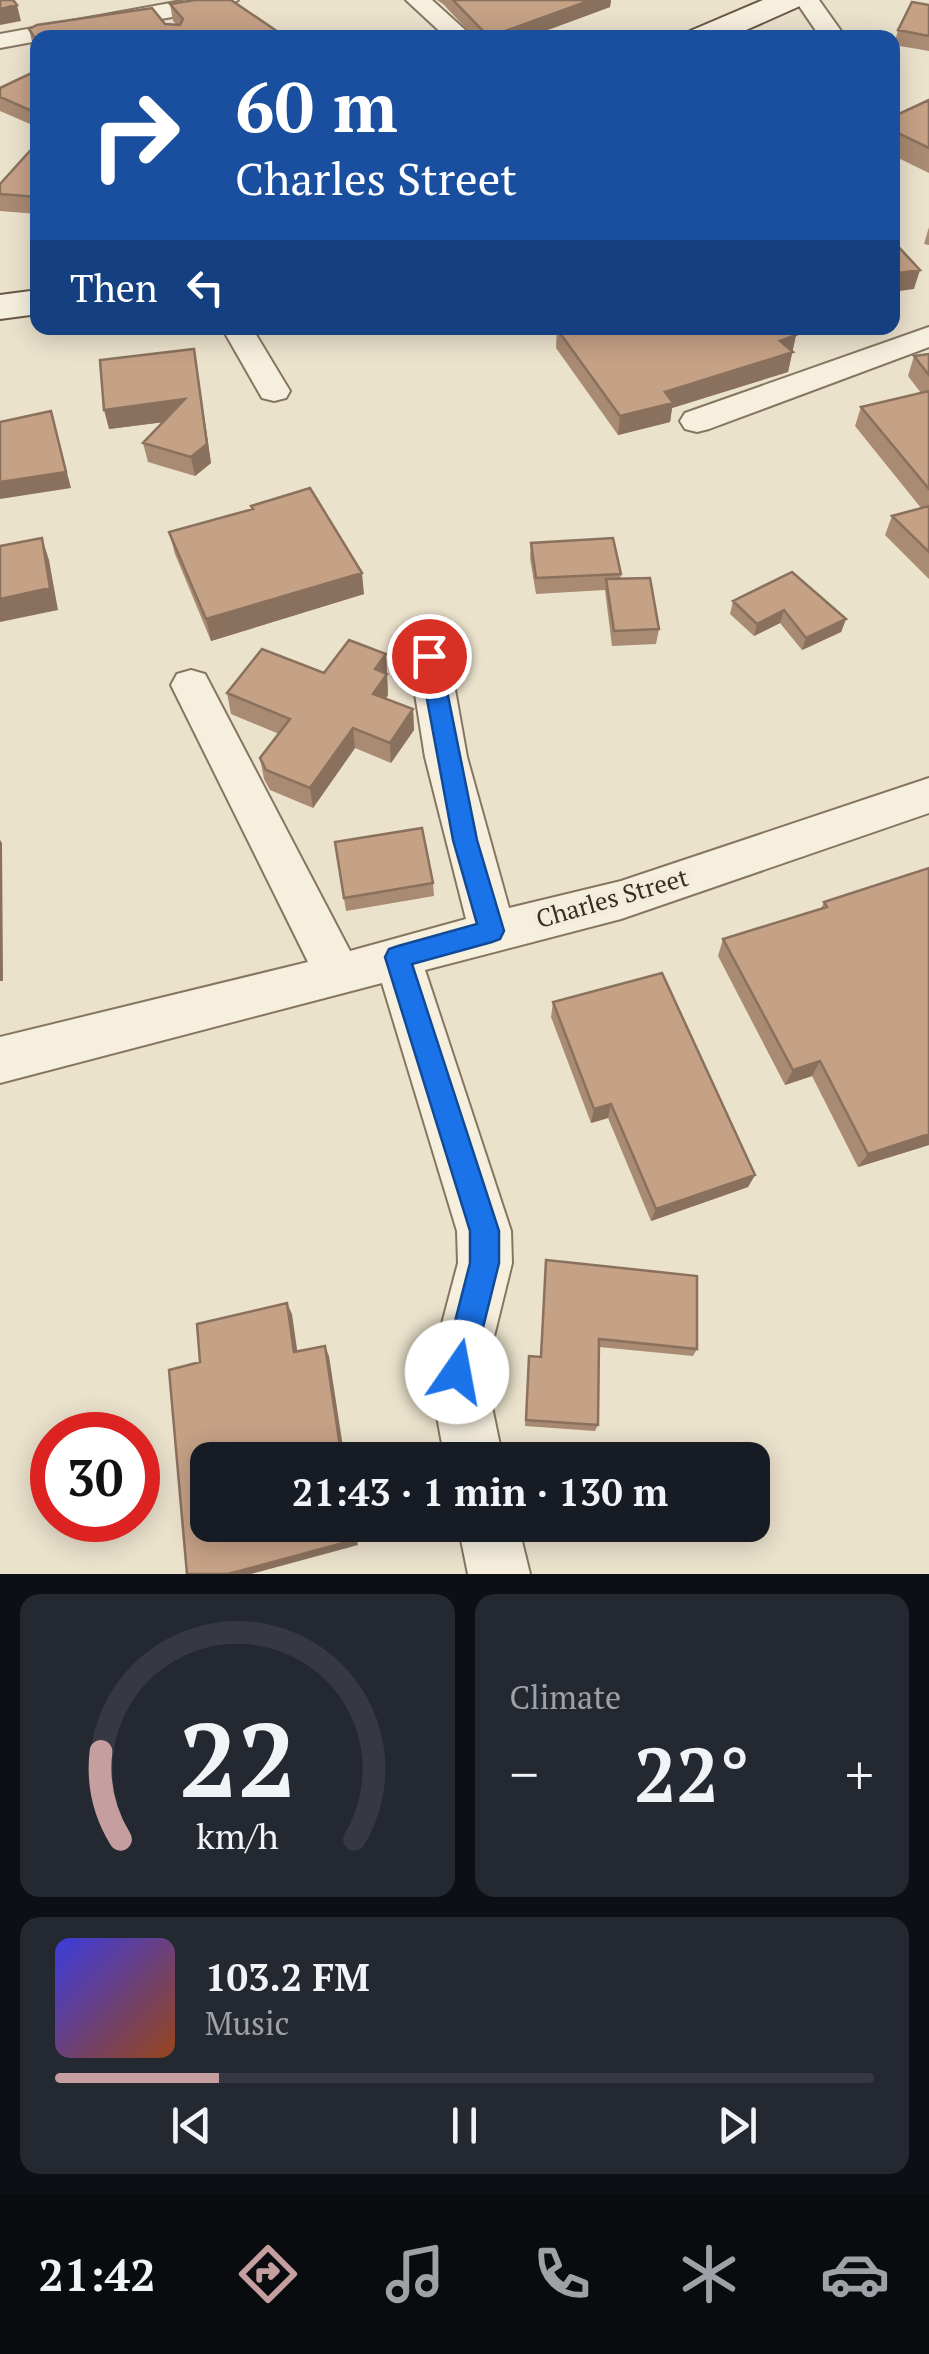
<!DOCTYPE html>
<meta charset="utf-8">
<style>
body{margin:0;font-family:"PT Serif",serif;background:#242831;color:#f1f3f6;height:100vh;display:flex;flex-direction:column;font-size:38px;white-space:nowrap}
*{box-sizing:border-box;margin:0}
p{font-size:32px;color:#9ea1a6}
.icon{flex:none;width:55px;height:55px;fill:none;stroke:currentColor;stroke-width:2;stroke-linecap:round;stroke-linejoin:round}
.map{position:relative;height:1574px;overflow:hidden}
.drawer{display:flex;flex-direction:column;gap:20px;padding:20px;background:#0d0f14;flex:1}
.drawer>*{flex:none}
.hud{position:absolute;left:30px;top:30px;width:870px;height:305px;border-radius:20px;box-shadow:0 5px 25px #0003;background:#1a4fa0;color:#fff;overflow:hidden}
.speed{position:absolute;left:30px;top:1412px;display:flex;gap:20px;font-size:50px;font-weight:700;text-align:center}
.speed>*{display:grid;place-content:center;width:130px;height:130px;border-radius:50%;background:#171b24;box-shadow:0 5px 25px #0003;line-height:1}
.speed .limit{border:15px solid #d22;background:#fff;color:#111}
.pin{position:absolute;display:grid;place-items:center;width:85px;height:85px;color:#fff;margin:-42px;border:5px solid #fff;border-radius:50%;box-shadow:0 2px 10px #0007}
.me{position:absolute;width:110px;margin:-55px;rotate:12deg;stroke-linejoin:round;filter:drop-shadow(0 0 8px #0008)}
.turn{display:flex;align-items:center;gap:35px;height:210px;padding:0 40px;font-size:45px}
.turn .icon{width:130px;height:130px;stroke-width:2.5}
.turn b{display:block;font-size:70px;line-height:85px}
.then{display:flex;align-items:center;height:95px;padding:0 40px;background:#0003;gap:20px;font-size:38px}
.big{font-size:75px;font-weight:600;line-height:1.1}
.drawer .card{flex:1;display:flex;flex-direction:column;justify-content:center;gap:15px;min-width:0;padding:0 35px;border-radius:20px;background:#242831}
.drawer .dial{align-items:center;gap:0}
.dial svg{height:260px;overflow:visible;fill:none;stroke:#363941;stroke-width:7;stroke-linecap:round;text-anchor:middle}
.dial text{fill:#f1f3f6;stroke:none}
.song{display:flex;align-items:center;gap:30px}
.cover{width:120px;height:120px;border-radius:15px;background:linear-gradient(135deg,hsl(240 70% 55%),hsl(20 70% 35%))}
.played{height:10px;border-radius:5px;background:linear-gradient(90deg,#c59fa0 20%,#363941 20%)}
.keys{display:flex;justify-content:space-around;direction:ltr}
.heat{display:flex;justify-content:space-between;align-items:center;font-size:55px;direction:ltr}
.drawer .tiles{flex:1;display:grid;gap:20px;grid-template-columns:1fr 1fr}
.card:last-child{grid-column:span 2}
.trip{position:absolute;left:190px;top:1442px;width:580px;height:100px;border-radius:20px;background:#171b24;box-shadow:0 5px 25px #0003;font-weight:600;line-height:100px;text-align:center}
.dock{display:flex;height:160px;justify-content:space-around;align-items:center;background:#090b0e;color:#9ea1a6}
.dock .icon{width:70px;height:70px}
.dock .on{color:#c59fa0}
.dock b{font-size:45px;color:#f1f3f6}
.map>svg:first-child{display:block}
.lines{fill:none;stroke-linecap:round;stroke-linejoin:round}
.minor-casing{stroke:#867661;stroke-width:4}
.secondary-casing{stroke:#685744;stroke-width:4}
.minor{fill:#f6efde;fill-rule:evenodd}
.secondary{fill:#f6efde;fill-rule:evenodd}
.wall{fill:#a98a73}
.shaded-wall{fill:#8a715e}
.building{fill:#c5a186;stroke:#8a715e;stroke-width:2.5}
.route{fill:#1a73e8;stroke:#114b97;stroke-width:2.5}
.labels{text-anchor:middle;stroke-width:8;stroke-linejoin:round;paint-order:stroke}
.street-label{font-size:25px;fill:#392e23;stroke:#f3ecda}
</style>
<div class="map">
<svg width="929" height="1574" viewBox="0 0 929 1574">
<rect width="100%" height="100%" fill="#ebe2cc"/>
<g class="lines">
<defs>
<path id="minor" d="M 187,0 L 238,0 L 226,7 L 59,38 L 38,38 L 38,41 L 0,48 L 0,34 Z
M 406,0 L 432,0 L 474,38 L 447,38 Z
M 795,0 L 819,0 L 846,38 L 821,38 Z
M 929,327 L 929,347 L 709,429 L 697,432 L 685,429 L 680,421 L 685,413 Z
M 222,328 L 252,328 L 290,391 L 286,398 L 274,401 L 262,398 Z
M 429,641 L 443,646 L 449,656 L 467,757 L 509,908 L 621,881 L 929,778 L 929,813 L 621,919 L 425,970 L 511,1231 L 512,1263 L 485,1373 L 503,1460 L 445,1460 L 429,1373 L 458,1263 L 457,1231 L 382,983 L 0,1083 L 0,1037 L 308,962 L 171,685 L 177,674 L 191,670 L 205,674 L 350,951 L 466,919 L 425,757 L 409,656 L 415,646 Z
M 458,1525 L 518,1525 L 530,1574 L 468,1574 Z"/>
<path id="secondary" d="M 763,0 L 804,0 L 800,6 L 728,38 L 686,38 L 690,31 Z
M 38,290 L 38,314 L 0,319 L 0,295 Z"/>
</defs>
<use href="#minor" class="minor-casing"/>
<use href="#secondary" class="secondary-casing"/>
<use href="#minor" class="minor"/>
<use href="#secondary" class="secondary"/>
</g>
<path class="wall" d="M 437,0 L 611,0 L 610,7 L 526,38 L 475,38 L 443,4 Z
M 170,4 L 287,38 L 165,24 L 177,25 L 173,21 Z
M 929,5 L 929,51 L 894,45 L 898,30 Z
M 29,29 L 38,43 L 38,53 L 33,46 Z
M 38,70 L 37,127 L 0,111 L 0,88 Z
M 929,100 L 929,173 L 892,155 L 892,117 Z
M 38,142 L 38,214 L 0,211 L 0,184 Z
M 929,227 L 929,245 L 924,244 Z
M 557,329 L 796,335 L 788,372 L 672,408 L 670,422 L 618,435 L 556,348 Z
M 929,354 L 929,579 L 885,535 L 892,516 L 921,508 L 855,426 L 861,407 L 921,393 L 908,376 L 914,356 Z
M 197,368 L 211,463 L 195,476 L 148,462 L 143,443 L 163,422 L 109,429 Z
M 251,506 L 364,594 L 211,641 L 175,554 L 169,532 L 252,510 Z
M 531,543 L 621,574 L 620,579 L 659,629 L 656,644 L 612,646 L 605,590 L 536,594 L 530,558 Z
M 733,601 L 846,619 L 841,632 L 802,650 L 780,623 L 754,636 L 730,614 Z
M 386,654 L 388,695 L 386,699 L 413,709 L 414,730 L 391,763 L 355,748 L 313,808 L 270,790 L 264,779 L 260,758 L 279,734 L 231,714 L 227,693 L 324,673 Z
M 335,842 L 433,883 L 434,896 L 346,911 Z
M 824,902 L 929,1145 L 858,1167 L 812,1076 L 785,1085 L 718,956 L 723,939 L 821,909 Z
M 553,1002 L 755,1175 L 748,1187 L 651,1221 L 608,1118 L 591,1123 L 551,1017 Z
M 546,1260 L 697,1349 L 693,1356 L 599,1347 L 598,1425 L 595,1431 L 525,1426 L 529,1356 L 540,1357 Z"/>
<path class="shaded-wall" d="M 591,0 L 611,0 L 610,7 L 526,38 L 489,38 Z
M 17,5 L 21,21 L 0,25 L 0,9 Z
M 38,108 L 38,127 L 37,127 L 32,111 Z
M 920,270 L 914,289 L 892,292 L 892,274 Z
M 796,335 L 788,372 L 672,408 L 670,422 L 618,435 L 620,416 L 665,392 Z
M 194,349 L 211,463 L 195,476 L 191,457 Z
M 185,399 L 189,419 L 109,429 L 104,410 Z
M 51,411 L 71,488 L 0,499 L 0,482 Z
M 42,538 L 49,560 L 58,610 L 0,622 L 0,599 Z
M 362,573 L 364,594 L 211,641 L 206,619 Z
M 784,610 L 780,623 L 754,636 L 757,624 Z
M 846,619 L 841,632 L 802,650 L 806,638 Z
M 386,654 L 388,695 L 374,714 L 373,694 L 375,669 Z
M 413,709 L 414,730 L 391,763 L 390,743 Z
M 353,728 L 355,748 L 313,808 L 310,788 Z
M 0,840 L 2,843 L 3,981 L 0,981 Z
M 820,1061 L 812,1076 L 785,1085 L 793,1070 Z
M 611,1104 L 608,1118 L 591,1123 L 594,1109 Z
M 929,1134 L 929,1145 L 858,1167 L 868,1154 Z
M 755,1175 L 748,1187 L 651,1221 L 656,1209 Z
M 287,1303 L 292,1314 L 299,1363 L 294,1352 Z
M 325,1346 L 329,1356 L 345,1460 L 342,1460 Z
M 352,1525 L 354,1525 L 358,1545 L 251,1574 L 228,1574 Z"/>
<path class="building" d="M 0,0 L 13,0 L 17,5 L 0,9 Z
M 195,0 L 231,0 L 287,38 L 38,38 L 38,43 L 29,29 L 37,25 L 152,8 L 165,24 L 180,25 L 183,19 L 170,4 Z
M 453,0 L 591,0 L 489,37 Z
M 912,2 L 929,5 L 929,36 L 898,30 Z
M 38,70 L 38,108 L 32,111 L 0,97 L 0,88 Z
M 929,100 L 929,148 L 892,130 L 892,117 Z
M 38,142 L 38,197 L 0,194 L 0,184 Z
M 892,242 L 894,242 L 920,270 L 892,274 Z
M 564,328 L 790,328 L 796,335 L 780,341 L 793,352 L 665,392 L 673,403 L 620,416 L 557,329 Z
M 194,349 L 207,444 L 191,457 L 143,443 L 185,399 L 104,410 L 100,360 Z
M 929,354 L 929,375 L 914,356 Z
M 929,391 L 929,489 L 861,407 Z
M 51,411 L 66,472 L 0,482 L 0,422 Z
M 310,488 L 362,573 L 206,619 L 169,532 L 253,509 L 251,506 Z
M 929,506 L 929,552 L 892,516 Z
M 42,538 L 50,588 L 0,599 L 0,546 Z
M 613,538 L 621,574 L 536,578 L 531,543 Z
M 792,572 L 846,619 L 806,638 L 784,610 L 757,624 L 733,601 Z
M 650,578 L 659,629 L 614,631 L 606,579 Z
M 349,640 L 386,654 L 375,669 L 387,674 L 373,694 L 413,709 L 390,743 L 353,728 L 310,788 L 266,770 L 260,758 L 290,719 L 227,693 L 262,649 L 324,673 Z
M 422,828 L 433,883 L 344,898 L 335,842 Z
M 929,868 L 929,1134 L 868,1154 L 820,1061 L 793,1070 L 723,939 L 827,907 L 824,902 Z
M 662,973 L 755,1175 L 656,1209 L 611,1104 L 594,1109 L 553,1002 Z
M 546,1260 L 697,1276 L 697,1349 L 599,1339 L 598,1425 L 526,1420 L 529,1356 L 541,1357 Z
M 287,1303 L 294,1352 L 325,1346 L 342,1460 L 208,1460 L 208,1525 L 352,1525 L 354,1540 L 228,1574 L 187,1574 L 169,1370 L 200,1362 L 197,1324 Z"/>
<path class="route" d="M 429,648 L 440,656 L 477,840 L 504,931 L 500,939 L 492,942 L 412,964 L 499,1231 L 499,1263 L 472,1372 L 467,1383 L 457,1388 L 446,1383 L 442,1372 L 470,1263 L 470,1231 L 385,957 L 389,949 L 398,946 L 477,924 L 453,840 L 419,656 Z"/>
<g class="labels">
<g class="street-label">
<text transform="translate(612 898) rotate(-16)" y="9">Charles Street</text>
</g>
</g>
</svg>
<div class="speed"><div class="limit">30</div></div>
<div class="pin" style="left:429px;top:656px;background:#d93025"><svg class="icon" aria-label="arrive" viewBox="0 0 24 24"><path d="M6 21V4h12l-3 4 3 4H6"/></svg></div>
<svg class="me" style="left:457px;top:1372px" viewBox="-20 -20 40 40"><circle r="19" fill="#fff"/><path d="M0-13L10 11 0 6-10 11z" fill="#1a73e8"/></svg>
<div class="trip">21:43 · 1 min · 130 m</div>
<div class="hud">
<div class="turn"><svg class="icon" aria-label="right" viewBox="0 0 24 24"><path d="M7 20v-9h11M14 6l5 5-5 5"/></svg><div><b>60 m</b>Charles Street</div></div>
<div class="then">Then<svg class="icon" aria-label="left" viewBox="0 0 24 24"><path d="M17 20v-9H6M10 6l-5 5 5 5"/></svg></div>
</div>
</div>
<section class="drawer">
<div class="tiles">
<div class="card dial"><svg viewBox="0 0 100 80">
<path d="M14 69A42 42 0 1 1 86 69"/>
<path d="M14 69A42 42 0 0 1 8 42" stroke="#c59fa0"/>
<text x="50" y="56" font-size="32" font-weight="700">22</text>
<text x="50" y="72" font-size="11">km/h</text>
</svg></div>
<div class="card"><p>Climate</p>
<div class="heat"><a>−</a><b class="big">22°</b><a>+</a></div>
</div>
<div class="card">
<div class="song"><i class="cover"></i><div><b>103.2 FM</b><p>Music</p></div></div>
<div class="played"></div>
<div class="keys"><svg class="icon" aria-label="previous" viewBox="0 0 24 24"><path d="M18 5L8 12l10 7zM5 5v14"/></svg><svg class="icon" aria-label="pause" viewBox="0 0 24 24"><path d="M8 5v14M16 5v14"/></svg><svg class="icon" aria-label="next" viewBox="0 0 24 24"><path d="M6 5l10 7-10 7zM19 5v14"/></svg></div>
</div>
</div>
</section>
<nav class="dock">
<b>21:42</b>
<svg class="icon on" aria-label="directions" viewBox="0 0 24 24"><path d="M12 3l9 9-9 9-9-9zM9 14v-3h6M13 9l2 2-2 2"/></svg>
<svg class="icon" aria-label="music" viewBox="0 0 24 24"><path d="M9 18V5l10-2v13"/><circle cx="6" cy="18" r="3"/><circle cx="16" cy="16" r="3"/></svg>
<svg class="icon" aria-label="phone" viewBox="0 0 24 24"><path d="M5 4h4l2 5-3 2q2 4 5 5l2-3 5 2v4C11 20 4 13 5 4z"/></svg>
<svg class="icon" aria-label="climate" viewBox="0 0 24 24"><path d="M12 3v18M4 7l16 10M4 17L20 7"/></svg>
<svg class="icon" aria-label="car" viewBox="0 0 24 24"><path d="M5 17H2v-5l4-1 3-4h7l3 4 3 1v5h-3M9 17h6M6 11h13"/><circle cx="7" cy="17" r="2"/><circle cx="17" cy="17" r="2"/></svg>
</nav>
